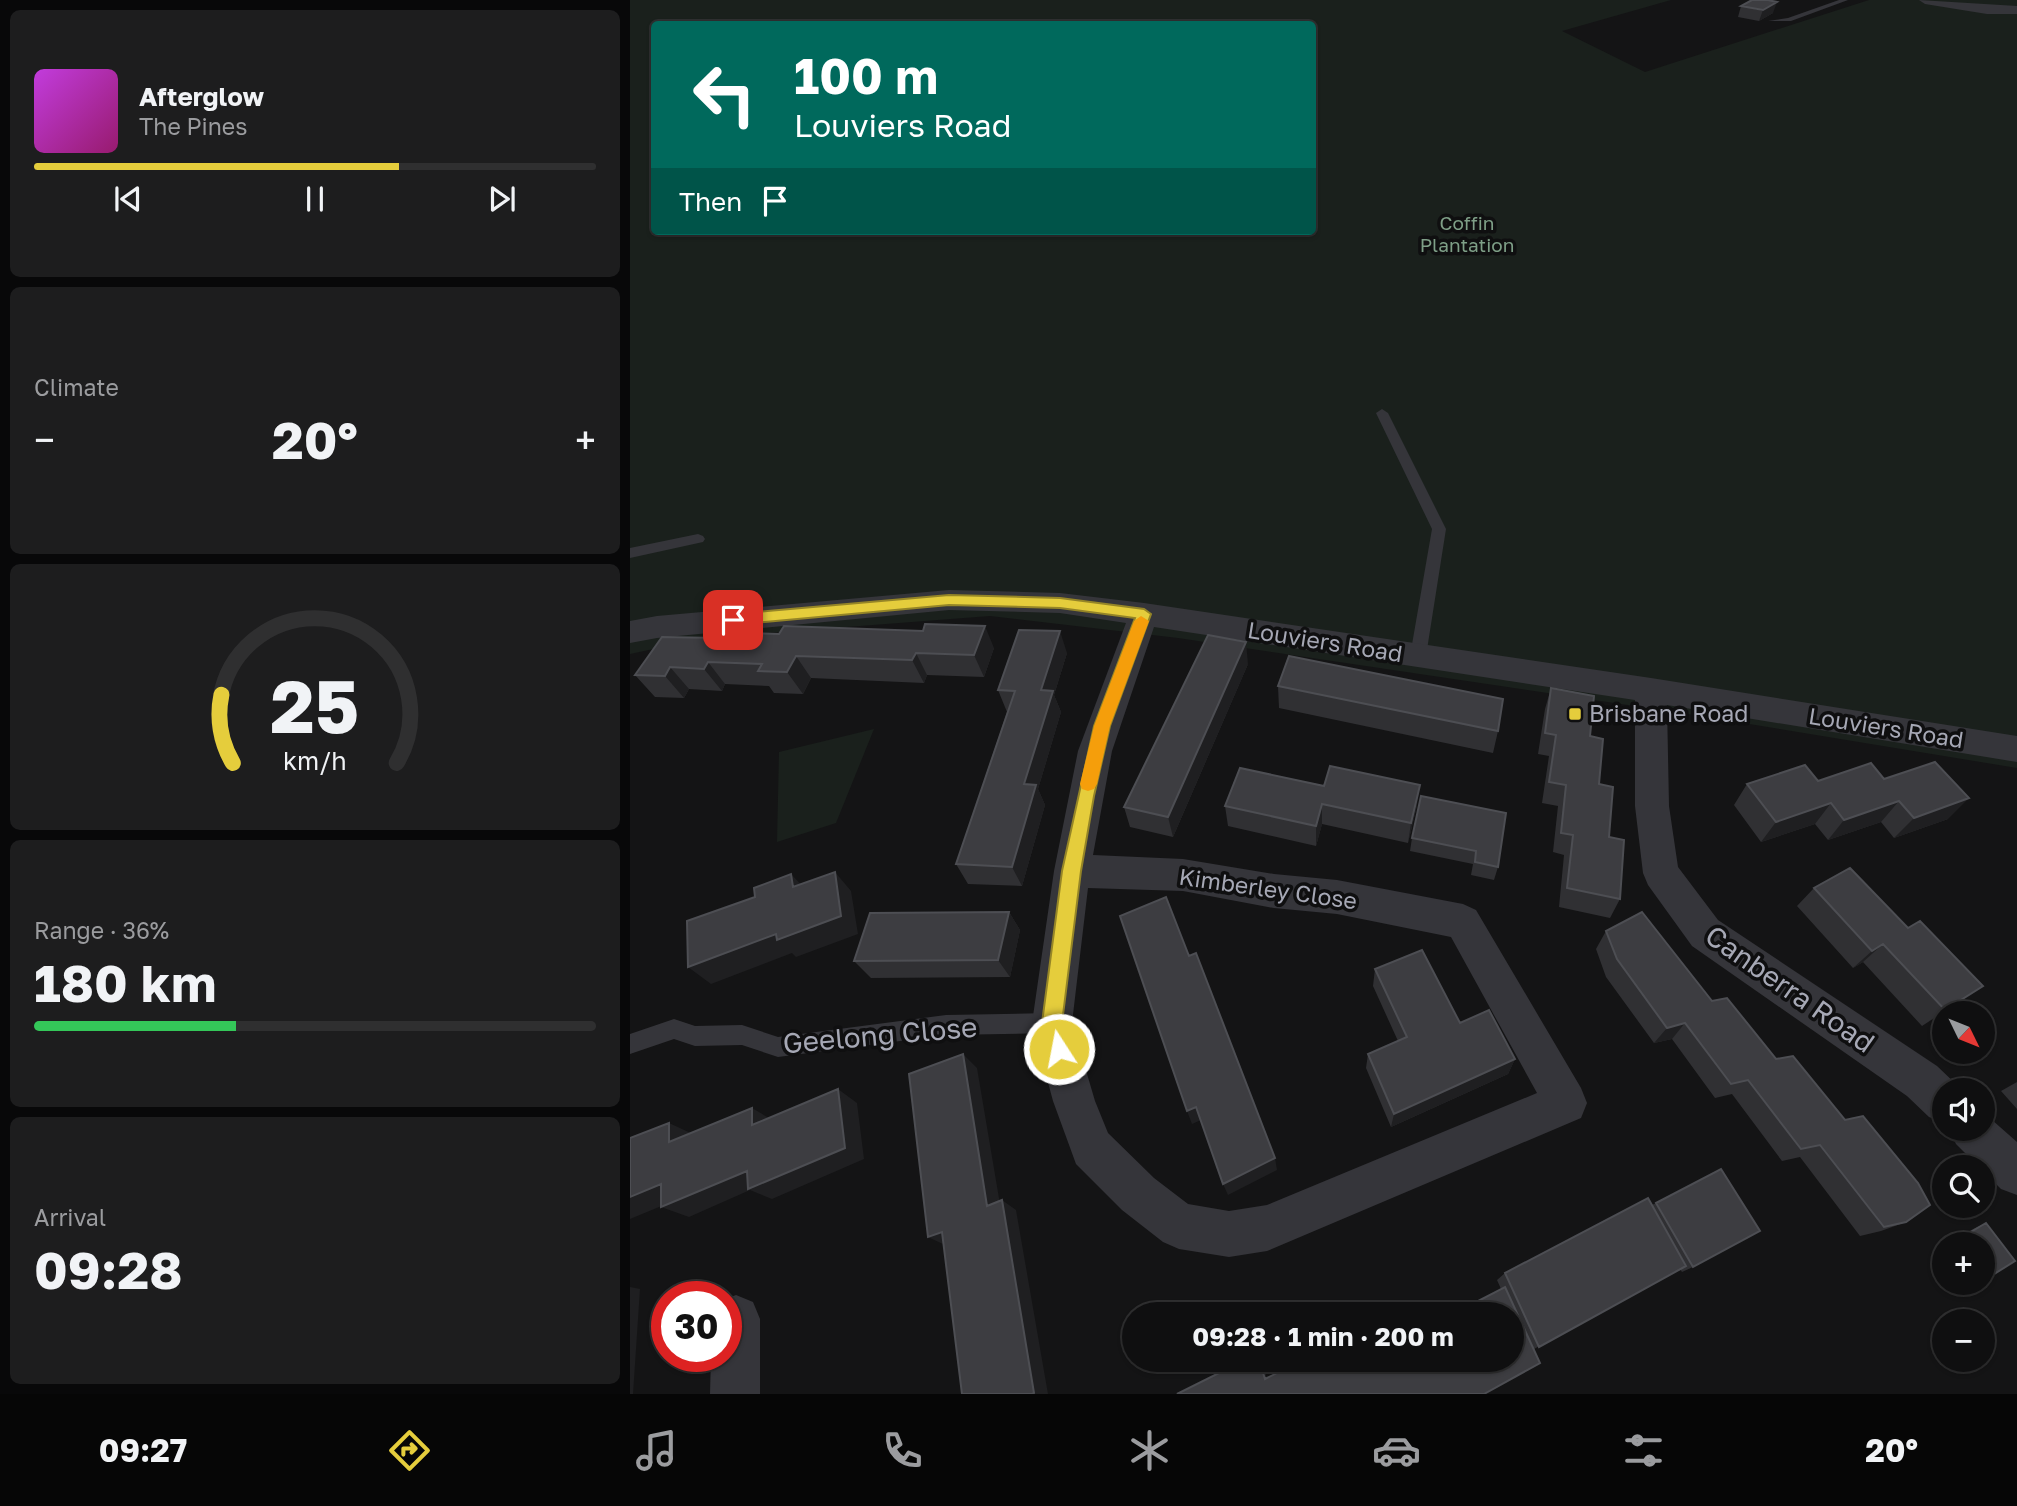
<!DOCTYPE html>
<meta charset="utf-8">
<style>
body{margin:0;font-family:"Golos Text",sans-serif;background:#1d1d1e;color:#f1f3f6;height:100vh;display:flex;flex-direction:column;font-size:26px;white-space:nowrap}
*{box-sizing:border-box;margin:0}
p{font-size:23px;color:#9b9c9f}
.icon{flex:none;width:38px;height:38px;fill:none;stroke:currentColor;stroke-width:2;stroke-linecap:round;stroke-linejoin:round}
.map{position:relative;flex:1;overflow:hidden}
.side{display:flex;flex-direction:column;gap:10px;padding:10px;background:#080809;width:630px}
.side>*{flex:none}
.guide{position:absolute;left:21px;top:21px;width:665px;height:214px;border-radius:7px;box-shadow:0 2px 5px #0004,0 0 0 2px #2f2f30;background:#00695c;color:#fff;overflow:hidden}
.needle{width:46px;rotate:133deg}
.tools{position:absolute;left:1302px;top:1001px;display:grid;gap:14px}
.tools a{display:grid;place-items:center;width:63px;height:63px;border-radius:50%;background:#0f0f10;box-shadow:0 2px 5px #0004,0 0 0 2px #2f2f30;font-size:35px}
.speed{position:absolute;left:21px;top:1281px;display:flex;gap:14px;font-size:35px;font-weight:700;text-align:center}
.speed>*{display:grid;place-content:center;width:91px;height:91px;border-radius:50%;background:#0f0f10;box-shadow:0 2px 5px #0004,0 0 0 2px #2f2f30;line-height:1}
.speed .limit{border:10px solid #d22;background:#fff;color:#111}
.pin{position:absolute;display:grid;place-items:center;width:60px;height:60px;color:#fff;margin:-30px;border-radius:14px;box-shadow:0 4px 10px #0006}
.me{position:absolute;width:77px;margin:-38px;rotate:349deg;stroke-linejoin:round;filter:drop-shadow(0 0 5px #0008)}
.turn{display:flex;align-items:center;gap:24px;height:147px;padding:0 28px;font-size:32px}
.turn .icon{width:91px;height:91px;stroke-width:2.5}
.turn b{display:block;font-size:49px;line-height:60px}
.then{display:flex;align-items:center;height:66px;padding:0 28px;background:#0003;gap:14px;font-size:26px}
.big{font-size:52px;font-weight:700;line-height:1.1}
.side .tile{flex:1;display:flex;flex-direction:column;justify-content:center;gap:10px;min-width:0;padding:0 24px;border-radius:10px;background:#1d1d1e}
.side .dial{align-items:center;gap:0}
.dial svg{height:182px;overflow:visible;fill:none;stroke:#2f2f30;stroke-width:7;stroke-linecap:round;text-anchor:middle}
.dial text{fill:#f1f3f6;stroke:none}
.song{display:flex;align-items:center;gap:21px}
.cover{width:84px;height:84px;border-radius:10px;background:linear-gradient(135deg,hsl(290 70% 55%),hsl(320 70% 35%))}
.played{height:7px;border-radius:4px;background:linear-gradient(90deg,#e5cd3c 65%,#2f2f30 65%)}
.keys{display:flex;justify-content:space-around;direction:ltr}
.heat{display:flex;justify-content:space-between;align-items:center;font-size:38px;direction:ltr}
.charge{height:10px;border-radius:5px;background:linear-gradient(90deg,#34c759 36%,#2f2f30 0)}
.trip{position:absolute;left:492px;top:1302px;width:402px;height:70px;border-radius:35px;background:#0f0f10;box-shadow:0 2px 5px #0004,0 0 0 2px #2f2f30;font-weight:700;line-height:70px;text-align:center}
.tabs{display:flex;height:112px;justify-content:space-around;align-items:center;background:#060606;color:#9b9c9f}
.tabs .icon{width:49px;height:49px}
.tabs .selected{color:#e5cd3c}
.tabs b{font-size:32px;color:#f1f3f6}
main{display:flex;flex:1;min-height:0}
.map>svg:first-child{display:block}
.green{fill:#1a201c;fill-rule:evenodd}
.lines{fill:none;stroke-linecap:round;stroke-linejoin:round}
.service{fill:#35353a;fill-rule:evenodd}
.minor{fill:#35353a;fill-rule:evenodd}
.wall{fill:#303033}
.shaded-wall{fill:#1f1f21}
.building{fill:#3d3d41;stroke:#4d4e53;stroke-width:2}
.route{fill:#e5cd3c;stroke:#958527;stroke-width:2}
.slow{fill:#f59e0b}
.poi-dot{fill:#e5cd3c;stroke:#0f0f10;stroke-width:2.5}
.labels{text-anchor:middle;stroke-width:7;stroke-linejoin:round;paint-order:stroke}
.far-park-label{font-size:19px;fill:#7e9f87;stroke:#0f0f10}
.street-label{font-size:23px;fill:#a6a8b5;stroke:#0f0f10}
.poi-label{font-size:23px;fill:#a6a8b5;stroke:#0f0f10;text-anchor:start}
.near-street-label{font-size:28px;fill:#a6a8b5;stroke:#0f0f10}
</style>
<main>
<section class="side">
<div class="tile">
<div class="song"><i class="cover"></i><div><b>Afterglow</b><p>The Pines</p></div></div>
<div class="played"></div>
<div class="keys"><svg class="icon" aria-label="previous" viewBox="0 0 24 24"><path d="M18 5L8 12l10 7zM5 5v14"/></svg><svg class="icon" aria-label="pause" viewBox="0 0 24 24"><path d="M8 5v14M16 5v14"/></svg><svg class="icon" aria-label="next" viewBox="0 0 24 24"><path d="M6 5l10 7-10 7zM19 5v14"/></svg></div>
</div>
<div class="tile"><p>Climate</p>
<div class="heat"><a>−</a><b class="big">20°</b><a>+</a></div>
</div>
<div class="tile dial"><svg viewBox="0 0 100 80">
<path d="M14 69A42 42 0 1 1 86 69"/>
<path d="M14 69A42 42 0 0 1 9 39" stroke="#e5cd3c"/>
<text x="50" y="56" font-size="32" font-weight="700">25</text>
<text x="50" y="72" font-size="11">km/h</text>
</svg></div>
<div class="tile"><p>Range · 36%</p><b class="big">180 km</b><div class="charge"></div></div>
<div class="tile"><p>Arrival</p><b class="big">09:28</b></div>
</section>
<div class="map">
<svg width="1387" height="1394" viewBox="0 0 1387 1394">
<rect width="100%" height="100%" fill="#141415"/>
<path class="green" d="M 0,0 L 1041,0 L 932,31 L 1015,72 L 1239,0 L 1387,0 L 1387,768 L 1058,714 L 548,638 L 360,616 L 75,638 L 0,654 ZM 24,24 L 682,24 L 682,231 L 24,231 Z
M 244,729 L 206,823 L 147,842 L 149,752 Z"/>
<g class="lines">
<path class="service" d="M 1209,0 L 1218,0 L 1161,21 L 1138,21 L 1158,18 Z
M 752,409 L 758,413 L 816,529 L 796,656 L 788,662 L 780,656 L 802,529 L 746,413 Z
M 68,534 L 73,536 L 75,539 L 73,542 L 0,558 L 0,548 Z
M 421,1013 L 428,1016 L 431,1023 L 428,1030 L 421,1033 L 316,1035 L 148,1057 L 112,1045 L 65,1046 L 44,1039 L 0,1054 L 0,1034 L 44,1019 L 65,1026 L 112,1025 L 148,1037 L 316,1015 Z"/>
<path class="minor" d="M 1289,0 L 1387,6 L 1387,14 L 1357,14 L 1295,4 Z
M 319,590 L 430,593 L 514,603 L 1021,678 L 1387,736 L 1387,762 L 1037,705 L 1039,806 L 1048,867 L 1088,920 L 1307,1066 L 1329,1087 L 1331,1090 L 1314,1090 L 1314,1123 L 1299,1117 L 1277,1096 L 1062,946 L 1018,885 L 1013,873 L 1005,806 L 1005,700 L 524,627 L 482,751 L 463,855 L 553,859 L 644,874 L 707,880 L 833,904 L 846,910 L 951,1088 L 957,1103 L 951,1118 L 637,1251 L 599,1257 L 549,1249 L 533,1242 L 492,1210 L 446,1164 L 423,1101 L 402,1023 L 424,871 L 448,751 L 496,623 L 430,613 L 319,610 L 27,638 L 0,643 L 0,621 L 27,616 ZM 458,888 L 553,891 L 644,908 L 707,914 L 821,937 L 907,1093 L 637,1205 L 599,1211 L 558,1204 L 524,1178 L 478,1133 L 465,1101 L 442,1023 Z
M 1353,1112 L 1387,1142 L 1387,1195 L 1371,1189 L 1353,1171 L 1353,1167 L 1349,1167 L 1326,1144 L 1319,1129 L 1353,1129 Z
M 106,1295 L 123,1302 L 130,1319 L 130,1394 L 80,1394 L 81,1356 L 96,1356 L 96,1299 Z"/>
</g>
<path class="wall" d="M 1111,6 L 1143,13 L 1129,21 L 1108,17 Z
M 32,637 L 364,648 L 354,677 L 297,675 L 294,683 L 181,678 L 173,694 L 144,693 L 139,686 L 95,684 L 92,691 L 59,689 L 54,698 L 25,697 L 5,675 Z
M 437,653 L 424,695 L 431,712 L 408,789 L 415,805 L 392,886 L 338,884 L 326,864 L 377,712 L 368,690 Z
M 618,664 L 543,837 L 500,827 L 494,807 Z
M 648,686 L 868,731 L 863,753 L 649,708 Z
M 921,688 L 960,736 L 990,899 L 980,918 L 929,907 L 934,855 L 923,852 L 928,806 L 912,803 L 919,756 L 908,754 L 915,709 Z
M 610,768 L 787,805 L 778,843 L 692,824 L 686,846 L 598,826 L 595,806 Z
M 1254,779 L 1318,819 L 1264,838 L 1251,822 L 1198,840 L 1185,824 L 1131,842 L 1104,805 L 1117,784 Z
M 876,813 L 868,867 L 864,880 L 841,875 L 843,864 L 780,851 L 782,838 Z
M 1184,888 L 1278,928 L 1353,986 L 1292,1026 L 1233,962 L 1223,968 L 1167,906 Z
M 379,912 L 390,930 L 380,977 L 241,978 L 224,961 Z
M 976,931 L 1082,1001 L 1276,1222 L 1251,1231 L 1230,1236 L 1170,1157 L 1152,1161 L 1102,1094 L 1085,1098 L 1042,1039 L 1024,1043 L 976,977 L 966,949 Z
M 745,969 L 885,1059 L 878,1074 L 761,1127 L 736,1068 L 738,1054 L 768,1041 L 743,986 Z
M 1387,1082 L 1387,1109 L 1371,1091 Z
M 1091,1169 L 1130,1231 L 1063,1267 L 1052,1272 L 1050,1269 L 904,1349 L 910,1363 L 854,1394 L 547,1394 L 615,1360 L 631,1360 L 637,1379 L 673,1360 L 882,1360 L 882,1314 L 823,1314 L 871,1289 L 867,1280 L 875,1273 L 1018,1198 L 1022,1205 Z
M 1356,1223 L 1353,1244 L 1315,1244 L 1347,1227 Z"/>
<path class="shaded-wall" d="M 1147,2 L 1143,13 L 1129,21 L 1133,10 Z
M 355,626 L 364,648 L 354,677 L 344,655 Z
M 430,631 L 437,653 L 424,695 L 431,712 L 408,789 L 415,805 L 392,886 L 382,867 L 394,784 L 411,690 Z
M 616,642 L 618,664 L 543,837 L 538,817 Z
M 286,653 L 297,675 L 294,683 L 282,660 Z
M 166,656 L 181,678 L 173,694 L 157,672 Z
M 78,662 L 95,684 L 92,691 L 74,669 Z
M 40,667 L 59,689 L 54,698 L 35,676 Z
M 790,785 L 787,805 L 778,843 L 781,823 Z
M 1339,798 L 1318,819 L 1264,838 L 1284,818 Z
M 1269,801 L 1251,822 L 1198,840 L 1214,820 Z
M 1201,803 L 1185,824 L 1131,842 L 1146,822 Z
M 692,804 L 692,824 L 686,846 L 686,826 Z
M 205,872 L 221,891 L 228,934 L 166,957 L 162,953 L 81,984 L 58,967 Z
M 161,874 L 179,893 L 163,887 Z
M 379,912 L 390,930 L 380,977 L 368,960 Z
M 1253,944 L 1233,962 L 1223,968 L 1242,951 Z
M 1055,1023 L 1042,1039 L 1024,1043 L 1037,1028 Z
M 333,1054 L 347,1068 L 372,1216 L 357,1206 Z
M 885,1059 L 878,1074 L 761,1127 L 764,1114 Z
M 208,1089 L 227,1103 L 234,1159 L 142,1199 L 120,1190 L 59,1217 L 31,1207 Z
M 566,1107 L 571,1120 L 562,1124 L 557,1111 Z
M 122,1108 L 144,1121 L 122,1125 Z
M 39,1123 L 65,1135 L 39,1142 Z
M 645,1158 L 647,1170 L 598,1195 L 593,1184 Z
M 31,1184 L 58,1195 L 0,1219 L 0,1197 Z
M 372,1200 L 386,1210 L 418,1394 L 402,1394 Z
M 312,1232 L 315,1245 L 298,1237 Z
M 0,1287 L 10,1289 L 3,1394 L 0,1394 Z
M 629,1360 L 631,1360 L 638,1382 L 635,1379 Z"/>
<path class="building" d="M 1122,0 L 1138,0 L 1147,2 L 1133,10 L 1111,6 Z
M 295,624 L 355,626 L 344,655 L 286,653 L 282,660 L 166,656 L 157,672 L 128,671 L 132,664 L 78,662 L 74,669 L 40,667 L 35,676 L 5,675 L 32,637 L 89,638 L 93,632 L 149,634 L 154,626 L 293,631 Z
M 389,630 L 430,631 L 411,690 L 423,691 L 394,784 L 406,785 L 382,867 L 326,864 L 385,691 L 368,690 Z
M 578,635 L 616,642 L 538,817 L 494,807 Z
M 659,656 L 873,699 L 868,731 L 648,686 Z
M 921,688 L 964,696 L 960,736 L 973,739 L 969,784 L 983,787 L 979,837 L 994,840 L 990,899 L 937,888 L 943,835 L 931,833 L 936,785 L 919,782 L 926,735 L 915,733 Z
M 1305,762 L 1339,798 L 1284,818 L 1269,801 L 1214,820 L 1201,803 L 1146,822 L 1117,784 L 1175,765 L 1188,781 L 1241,763 L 1254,779 Z
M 700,766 L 790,785 L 781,823 L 692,804 L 686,826 L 595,806 L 610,768 L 694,786 Z
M 791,796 L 876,813 L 868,867 L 845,862 L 846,851 L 782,838 Z
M 1220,868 L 1278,928 L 1290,921 L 1353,986 L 1315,1010 L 1253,944 L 1242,951 L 1184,888 Z
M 205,872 L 211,916 L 147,940 L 146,934 L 58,967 L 57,921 L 125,897 L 124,888 L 161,874 L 163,887 Z
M 536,897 L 559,956 L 566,953 L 645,1158 L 593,1184 L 566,1107 L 557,1111 L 490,916 Z
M 379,912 L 368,960 L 224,961 L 240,913 Z
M 1012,912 L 1082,1001 L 1097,998 L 1146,1059 L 1163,1056 L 1215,1120 L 1233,1116 L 1288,1183 L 1300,1205 L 1276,1222 L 1254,1227 L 1190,1145 L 1171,1149 L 1118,1080 L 1101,1084 L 1055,1023 L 1037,1028 L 987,959 L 976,931 Z
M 792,950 L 830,1023 L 859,1010 L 885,1059 L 764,1114 L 738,1054 L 777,1037 L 745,969 Z
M 333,1054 L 357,1206 L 372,1200 L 404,1393 L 402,1394 L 332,1394 L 312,1232 L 298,1237 L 279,1074 Z
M 208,1089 L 215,1148 L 118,1189 L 117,1171 L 31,1207 L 31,1184 L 0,1197 L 0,1138 L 39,1123 L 39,1142 L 122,1108 L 122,1125 Z
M 1091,1169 L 1130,1231 L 1063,1267 L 1026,1203 Z
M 1018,1198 L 1056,1266 L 909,1347 L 875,1273 Z
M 1356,1223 L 1385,1261 L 1353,1281 L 1353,1244 L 1325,1244 L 1324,1242 Z
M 875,1287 L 910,1363 L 854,1394 L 547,1394 L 615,1360 L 629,1360 L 635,1379 L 673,1360 L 882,1360 L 882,1314 L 823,1314 Z"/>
<path class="route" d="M 319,595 L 430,598 L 514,609 L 521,614 L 480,726 L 464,796 L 451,871 L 432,1023 L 440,1049 L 437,1056 L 429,1059 L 422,1056 L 412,1023 L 432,871 L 464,726 L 505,618 L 430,608 L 319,605 L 103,625 L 96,620 L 103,614 Z"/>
<path class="slow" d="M 511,616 L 519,621 L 480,726 L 467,784 L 464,789 L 458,791 L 452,789 L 450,784 L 464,726 L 504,621 Z"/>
<rect class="poi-dot" x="938" y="707" width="14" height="14" rx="3.5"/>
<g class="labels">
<g class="far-park-label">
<text x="837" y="230">Coffin<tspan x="837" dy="22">Plantation</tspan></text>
</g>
<g class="street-label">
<text transform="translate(695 642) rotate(9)" y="8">Louviers Road</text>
<text transform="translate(1256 728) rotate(9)" y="8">Louviers Road</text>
<text transform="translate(638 889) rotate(8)" y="8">Kimberley Close</text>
</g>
<g class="poi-label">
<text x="959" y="722">Brisbane Road</text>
</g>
<g class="near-street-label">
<text transform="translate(1160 989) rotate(35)" y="10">Canberra Road</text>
<text transform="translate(250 1035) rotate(-5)" y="10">Geelong Close</text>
</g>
</g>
</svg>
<div class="tools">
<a><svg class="needle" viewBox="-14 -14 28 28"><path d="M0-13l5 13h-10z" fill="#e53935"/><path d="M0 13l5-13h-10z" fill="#9b9c9f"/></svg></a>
<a><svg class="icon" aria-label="sound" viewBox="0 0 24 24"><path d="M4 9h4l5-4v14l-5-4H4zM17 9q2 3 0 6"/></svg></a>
<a><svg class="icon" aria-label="search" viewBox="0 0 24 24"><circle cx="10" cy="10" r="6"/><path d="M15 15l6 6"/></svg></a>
<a>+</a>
<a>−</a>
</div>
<div class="speed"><div class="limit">30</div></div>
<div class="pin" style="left:103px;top:620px;background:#d93025"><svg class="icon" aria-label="arrive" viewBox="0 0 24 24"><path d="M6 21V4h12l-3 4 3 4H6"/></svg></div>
<svg class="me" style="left:429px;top:1049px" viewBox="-20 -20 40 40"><circle r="17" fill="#e5cd3c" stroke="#fff" stroke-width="3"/><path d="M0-11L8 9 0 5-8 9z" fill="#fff"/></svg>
<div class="trip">09:28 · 1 min · 200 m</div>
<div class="guide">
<div class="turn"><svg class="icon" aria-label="left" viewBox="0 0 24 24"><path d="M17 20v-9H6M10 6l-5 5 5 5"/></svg><div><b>100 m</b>Louviers Road</div></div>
<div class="then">Then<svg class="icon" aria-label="arrive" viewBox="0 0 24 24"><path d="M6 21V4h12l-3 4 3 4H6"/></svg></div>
</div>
</div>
</main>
<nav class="tabs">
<b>09:27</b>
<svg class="icon selected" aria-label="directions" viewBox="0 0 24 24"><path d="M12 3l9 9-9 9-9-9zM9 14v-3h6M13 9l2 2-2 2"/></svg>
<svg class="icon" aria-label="music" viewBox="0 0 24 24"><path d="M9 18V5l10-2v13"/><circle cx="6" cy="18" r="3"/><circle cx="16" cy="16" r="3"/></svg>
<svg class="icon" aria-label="phone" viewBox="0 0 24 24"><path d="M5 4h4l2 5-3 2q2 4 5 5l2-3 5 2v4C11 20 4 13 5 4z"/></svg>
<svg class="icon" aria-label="climate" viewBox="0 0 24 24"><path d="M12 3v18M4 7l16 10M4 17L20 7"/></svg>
<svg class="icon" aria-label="car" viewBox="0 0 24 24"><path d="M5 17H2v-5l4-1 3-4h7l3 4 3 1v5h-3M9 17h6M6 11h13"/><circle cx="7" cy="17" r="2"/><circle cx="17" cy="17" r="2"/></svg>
<svg class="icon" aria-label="filters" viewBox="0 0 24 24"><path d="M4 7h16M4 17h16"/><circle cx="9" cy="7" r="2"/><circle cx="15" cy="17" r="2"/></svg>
<b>20°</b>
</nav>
